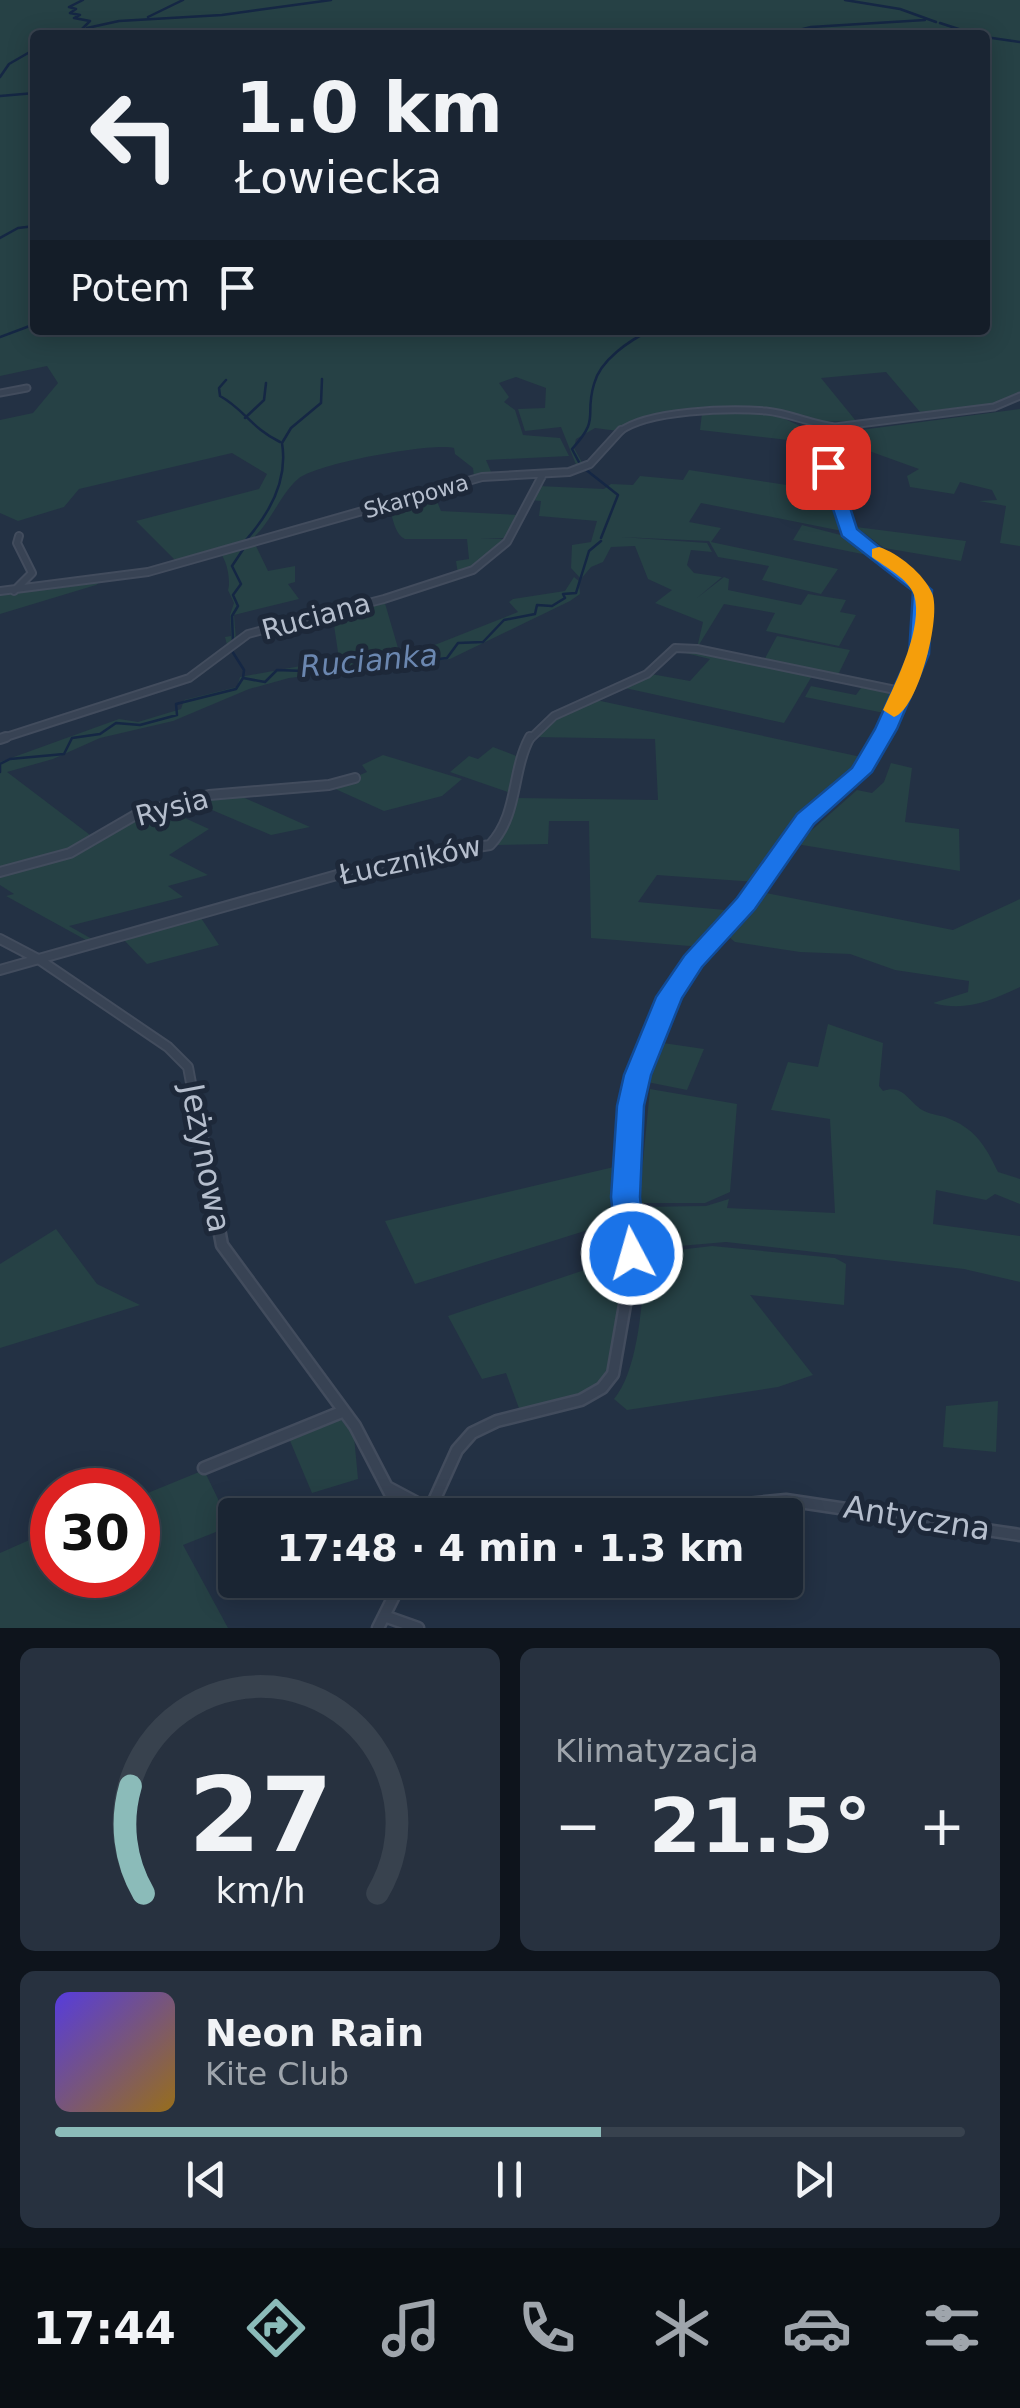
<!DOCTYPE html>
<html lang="pl">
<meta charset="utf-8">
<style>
body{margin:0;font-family:"DejaVu Sans",sans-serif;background:#27313f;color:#f1f3f6;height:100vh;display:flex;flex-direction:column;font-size:38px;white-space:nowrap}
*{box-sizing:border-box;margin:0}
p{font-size:32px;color:#9fa5ac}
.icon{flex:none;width:55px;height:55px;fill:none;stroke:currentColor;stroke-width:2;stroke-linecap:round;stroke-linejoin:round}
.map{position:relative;height:1628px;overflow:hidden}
.side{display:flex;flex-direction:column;gap:20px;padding:20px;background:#0e141c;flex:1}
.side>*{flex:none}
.hud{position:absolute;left:30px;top:30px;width:960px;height:305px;border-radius:10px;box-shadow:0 5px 25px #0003,0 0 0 2px #38424e;background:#1a2533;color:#f1f3f6;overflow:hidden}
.speed{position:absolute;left:30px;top:1468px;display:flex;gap:20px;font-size:50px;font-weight:700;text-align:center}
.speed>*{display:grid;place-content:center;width:130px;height:130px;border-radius:50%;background:#1a2533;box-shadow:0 5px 25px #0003,0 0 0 2px #38424e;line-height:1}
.speed .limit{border:15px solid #d22;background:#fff;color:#111}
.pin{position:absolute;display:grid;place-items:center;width:85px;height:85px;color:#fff;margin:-42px;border-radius:20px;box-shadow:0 5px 15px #0006}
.me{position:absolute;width:110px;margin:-55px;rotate:354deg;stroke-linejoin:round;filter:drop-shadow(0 0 8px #0008)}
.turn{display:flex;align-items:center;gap:35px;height:210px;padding:0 40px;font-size:45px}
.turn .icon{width:130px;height:130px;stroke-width:2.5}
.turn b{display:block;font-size:70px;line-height:85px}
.then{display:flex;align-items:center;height:95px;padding:0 40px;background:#0003;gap:20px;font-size:38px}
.big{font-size:75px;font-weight:700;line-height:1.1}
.side .widget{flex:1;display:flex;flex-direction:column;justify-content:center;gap:15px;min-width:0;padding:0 35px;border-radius:15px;background:#27313f}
.side .dial{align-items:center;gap:0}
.dial svg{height:260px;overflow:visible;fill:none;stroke:#38424e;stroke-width:7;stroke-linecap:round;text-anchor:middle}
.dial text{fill:#f1f3f6;stroke:none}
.song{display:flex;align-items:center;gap:30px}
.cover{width:120px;height:120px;border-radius:15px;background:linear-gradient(135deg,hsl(250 70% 55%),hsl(40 70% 35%))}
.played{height:10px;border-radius:5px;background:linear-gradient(90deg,#8bbbb9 60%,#38424e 60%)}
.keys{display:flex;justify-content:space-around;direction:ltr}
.heat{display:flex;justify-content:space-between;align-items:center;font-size:55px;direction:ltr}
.side .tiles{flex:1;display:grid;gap:20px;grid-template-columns:1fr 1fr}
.widget:last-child{grid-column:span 2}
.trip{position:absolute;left:218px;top:1498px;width:585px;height:100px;border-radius:10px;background:#1a2533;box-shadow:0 5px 25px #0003,0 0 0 2px #38424e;font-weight:700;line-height:100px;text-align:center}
.menu{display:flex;height:160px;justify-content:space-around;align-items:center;background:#0a0f14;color:#9fa5ac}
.menu .icon{width:70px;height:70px}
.menu .active{color:#8bbbb9}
.menu b{font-size:45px;color:#f1f3f6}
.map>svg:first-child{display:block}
.green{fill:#264145;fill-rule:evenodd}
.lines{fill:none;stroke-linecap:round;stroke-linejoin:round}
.stream{stroke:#152744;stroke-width:2.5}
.minor-far3-casing{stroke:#424c5d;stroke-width:9}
.minor-far2-casing{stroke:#424c5d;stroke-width:10}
.minor-far1-casing{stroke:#424c5d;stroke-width:12}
.minor-casing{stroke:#424c5d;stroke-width:15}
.minor-far3{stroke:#384354;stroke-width:5}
.minor-far2{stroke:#384354;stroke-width:6}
.minor-far1{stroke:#384354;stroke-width:8}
.minor{stroke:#384354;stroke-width:10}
.route{fill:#1a73e8;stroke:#114b97;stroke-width:2.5}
.slow{fill:#f59e0b}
.labels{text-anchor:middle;stroke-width:10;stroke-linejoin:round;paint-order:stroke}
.far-street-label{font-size:22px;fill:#b5becd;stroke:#1d2839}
.street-label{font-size:28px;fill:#b5becd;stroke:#1d2839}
.water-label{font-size:30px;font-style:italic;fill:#6b87b0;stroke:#1d2839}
.near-street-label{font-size:32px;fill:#b5becd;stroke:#1d2839}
</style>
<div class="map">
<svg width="1020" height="1628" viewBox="0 0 1020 1628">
<rect width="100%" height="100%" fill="#233144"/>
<path class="green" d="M 0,0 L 1020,0 L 1020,392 L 991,404 L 920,412 L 886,372 L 821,378 L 856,421 L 807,422 L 771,410 L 681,411 L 650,415 L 618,431 L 595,428 L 576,439 L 574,448 L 584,466 L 577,467 L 561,427 L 525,431 L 518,409 L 545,408 L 546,388 L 516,377 L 499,383 L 509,397 L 504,402 L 515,410 L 523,435 L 560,438 L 569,456 L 486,460 L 492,474 L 474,477 L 473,468 L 455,454 L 454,448 C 432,442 314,464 298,479 C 278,496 267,533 244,544 C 225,554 199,557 178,563 L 136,521 L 259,489 L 267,474 L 232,453 L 79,489 L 64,507 L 18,521 L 0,513 L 0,420 L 33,413 L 58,383 L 47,366 L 0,376 ZM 35,35 L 985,35 L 985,330 L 35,330 Z
M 1020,409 L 1020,546 L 1000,543 L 1006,506 L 979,501 L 997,500 L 992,490 L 960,482 L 954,494 L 910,487 L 907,476 L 919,469 L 869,451 L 857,440 L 838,433 Z
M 702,413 L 773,413 L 812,432 L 815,443 L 700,430 Z
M 689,470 L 800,487 L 808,475 L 829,478 L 842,531 L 701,503 L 689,522 L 721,528 L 711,542 L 838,569 L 821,594 L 762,580 L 769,566 L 718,557 L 709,541 L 621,537 L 707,543 L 712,552 L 691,550 L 687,565 L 694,573 L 722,577 L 697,598 L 724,577 L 729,579 L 728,590 L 801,605 L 808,594 L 846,600 L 840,612 L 856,615 L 839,646 L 766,631 L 775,613 L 724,604 L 697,648 L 703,622 L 655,603 L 672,590 L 648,579 L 635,546 L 611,547 L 603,562 L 591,567 L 581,579 L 571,568 L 572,545 L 591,542 L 597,521 L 539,516 L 541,501 L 530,500 L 538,486 L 604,489 L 611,484 L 633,485 L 640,476 L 683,480 Z
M 434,494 L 441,511 L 520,515 L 508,538 L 481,538 L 507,539 L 476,567 L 458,574 L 456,561 L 469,559 L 467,539 L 405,539 C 394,534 392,515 389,503 Z
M 802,525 L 852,538 L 882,558 L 793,540 Z
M 856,527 L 966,541 L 961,561 L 884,548 Z
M 255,544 L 268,571 L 295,566 L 295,582 L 288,584 L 299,599 L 234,615 L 236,640 L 227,645 L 225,637 L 231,636 L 230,615 L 234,603 L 228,590 C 231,581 227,560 220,553 Z
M 574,577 L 579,581 L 580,594 L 570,601 L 450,659 L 289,678 L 249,689 L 173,721 L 100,738 L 53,759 L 7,772 L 94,838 L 70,852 L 0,871 L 0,762 L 119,719 L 138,722 L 181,709 L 184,700 L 237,687 L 240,677 L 339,659 L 334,625 L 326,616 L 384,600 L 398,648 L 432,646 L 518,612 L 509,602 L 513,599 L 565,591 Z
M 100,582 L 96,585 L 0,614 L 0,593 Z
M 777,636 L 850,650 L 837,677 L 763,662 Z
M 680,648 L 811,675 L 812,676 L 784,723 L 625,688 L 651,674 L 690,681 L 710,659 L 673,650 Z
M 863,685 L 900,692 L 889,714 L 805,697 L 811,686 L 856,695 Z
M 596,700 L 866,758 L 801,820 L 756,882 L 657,875 L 638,902 L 736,911 L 702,947 L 591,938 L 589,821 L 549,821 L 548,844 L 497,845 L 517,798 L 658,800 L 655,739 L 533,737 L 566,713 Z
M 493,747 L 519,757 L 511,793 L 450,772 L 469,756 L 478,759 Z
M 383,755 L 462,779 L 442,796 L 384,811 L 331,787 L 367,772 L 362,765 Z
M 891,763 L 912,768 L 905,822 L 959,829 L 960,871 L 796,844 L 857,790 L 872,793 L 884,782 Z
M 238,795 L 310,827 L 271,835 L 191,801 Z
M 165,809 L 209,829 L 169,855 L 208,875 L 168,886 L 183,897 L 69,926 L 99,943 L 95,945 L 6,896 L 14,894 L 0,885 L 0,874 L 71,854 L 129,819 Z
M 766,893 L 953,930 L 1020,899 L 1020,987 C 992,1000 966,1012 933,1003 L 968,992 L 969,981 L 895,970 L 850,954 L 800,952 L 735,942 L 729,937 Z
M 201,918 L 219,945 L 147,964 L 124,940 Z
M 828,1024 L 883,1043 L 879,1086 L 883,1091 C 903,1084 908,1101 922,1110 C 929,1114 938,1115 945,1117 C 975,1128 985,1145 998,1172 L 1020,1179 L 1020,1204 L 995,1194 L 986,1200 L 936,1190 L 933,1224 L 1020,1236 L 1020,1282 L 964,1269 L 726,1242 L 644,1249 L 639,1207 L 706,1206 L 729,1199 L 727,1208 L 835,1213 L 830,1119 L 771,1110 L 788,1062 L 818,1067 Z
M 663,1043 L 704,1049 L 687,1090 L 647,1082 Z
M 650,1089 L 737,1104 L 730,1192 L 705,1203 L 639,1203 Z
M 618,1166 L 623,1219 L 415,1284 L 385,1221 Z
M 56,1229 L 97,1284 L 140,1305 L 0,1348 L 0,1264 Z
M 712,1246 L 835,1258 L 846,1264 L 844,1305 L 750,1295 L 813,1375 L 778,1387 L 627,1410 L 614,1399 C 639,1370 644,1293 644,1254 Z
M 626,1256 L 615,1340 L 610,1364 L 601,1379 L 590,1389 L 569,1399 L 520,1411 L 506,1373 L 482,1379 L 448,1316 Z
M 998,1401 L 996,1452 L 943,1447 L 946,1406 Z
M 339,1417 L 354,1436 L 358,1479 L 312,1493 L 288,1436 Z
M 204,1470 L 231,1526 L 183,1545 L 228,1628 L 0,1628 L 0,1553 L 52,1530 L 52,1575 L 138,1575 L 138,1497 Z"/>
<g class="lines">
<path class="stream" d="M 845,0 L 900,9 L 936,22
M 148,17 L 183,0
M 940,23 L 977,35
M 87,28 L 119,21 L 222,15 L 331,0
M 79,32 L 90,21 L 74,18 L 80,15 L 70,13 L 76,9 L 69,7 L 83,0
M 779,35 L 811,27 L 925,20
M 985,37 L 1020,42
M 0,77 L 9,64 L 35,49
M 0,96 L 35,93
M 0,238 L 18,228 L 35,226
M 0,337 L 35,324
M 226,380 L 219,388 L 220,396 C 244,409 251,428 280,442
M 245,418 L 264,400 L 266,383
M 581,466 L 572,449 C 601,417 584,418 594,384 C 600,360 630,340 651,330
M 585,469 L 618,495 L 601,538
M 246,540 C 270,513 288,479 282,443 L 291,428 L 321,403 L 322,379
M 233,642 L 232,616 L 238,606 L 233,595 L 241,584 L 232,566 L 244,548
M 232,651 L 244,670 L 243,678
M 0,772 L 0,764 L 10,759 L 64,754 L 72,738 L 100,734 L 116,723 L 140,725 L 177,715 L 176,704 L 236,689 L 243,678 L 265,682 L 277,670 L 304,671 L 318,664 L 358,669 L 379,661 L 397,664 L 447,658 L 458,643 L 483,642 L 504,620 L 535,614 L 537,605 L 552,606 L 565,598 L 563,594 L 576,593 L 589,551 L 601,541"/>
<defs>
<path id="minor-far3" d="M 0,393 L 27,388
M 818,426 L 818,432
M 619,432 C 647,410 730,408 766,411 C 789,413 811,424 835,427 L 994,407 L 1020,396"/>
<path id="minor-far2" d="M 818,430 L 819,449 L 845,525 L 923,589 C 923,655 908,683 879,740
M 0,591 L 148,572 L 482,477 L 569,472 L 590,464 L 621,430
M 14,591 L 32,573 L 17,543 L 19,536
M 0,739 L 189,678 L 248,634 L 384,599 L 473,570 L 507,542 L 542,476
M 529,740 L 554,716 L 647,674 L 675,648 L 697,649 L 905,692"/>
<path id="minor-far1" d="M 0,739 L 6,737
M 0,872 L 70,853 L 139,813 L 209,795 L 329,785 L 355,778
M 0,939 L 40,960 L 168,1047 L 188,1067 L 200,1131
M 0,970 L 383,862 L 490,845 C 519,814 511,772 530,737
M 629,1131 C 633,1082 651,1018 681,979 C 701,952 726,930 746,903 C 769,872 787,838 814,810 C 845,779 858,780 880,737"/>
<path id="minor" d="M 200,1128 L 222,1245 L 355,1426 L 393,1499 L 411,1515
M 204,1468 L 344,1411
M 387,1487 L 419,1504
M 433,1503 L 457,1450 L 472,1433 L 497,1421 L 581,1400 L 602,1388 L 613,1374 L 630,1276 L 625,1197 L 630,1128
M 411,1515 C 417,1502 425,1503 438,1504 L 444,1515
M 636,1515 L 786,1500 L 1020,1535
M 387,1617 L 418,1628
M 378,1628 L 402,1580"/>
</defs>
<use href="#minor-far3" class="minor-far3-casing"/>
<use href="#minor-far2" class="minor-far2-casing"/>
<use href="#minor-far1" class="minor-far1-casing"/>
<use href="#minor" class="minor-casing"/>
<use href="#minor-far3" class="minor-far3"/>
<use href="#minor-far2" class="minor-far2"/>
<use href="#minor-far1" class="minor-far1"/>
<use href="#minor" class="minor"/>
</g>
<path class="route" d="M 828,462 L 837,467 L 857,529 L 932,590 L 929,654 L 897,729 L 872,772 L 814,824 L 755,909 L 702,967 L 682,998 L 651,1075 L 644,1106 L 640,1197 L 646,1254 L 642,1262 L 632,1265 L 621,1262 L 617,1254 L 611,1197 L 617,1106 L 624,1075 L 656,997 L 684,956 L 737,898 L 797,814 L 852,768 L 875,729 L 909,654 L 913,591 L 842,536 L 819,467 Z"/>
<path class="slow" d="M 879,547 C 898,553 924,574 932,593 C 942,616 918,710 894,717 L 883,710 C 896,682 924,626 914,595 C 909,579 885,567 872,557 L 872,549 Z"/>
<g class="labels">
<g class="far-street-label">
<text transform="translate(416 496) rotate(-16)" y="8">Skarpowa</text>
</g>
<g class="street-label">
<text transform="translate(316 616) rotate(-15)" y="10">Ruciana</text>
<text transform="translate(172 807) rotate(-15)" y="10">Rysia</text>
<text transform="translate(410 860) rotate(-12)" y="10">Łuczników</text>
</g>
<g class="water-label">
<text transform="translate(369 661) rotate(-5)" y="10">Rucianka</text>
</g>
<g class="near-street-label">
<text transform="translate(206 1158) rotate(79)" y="11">Jeżynowa</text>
<text transform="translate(917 1518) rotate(9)" y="11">Antyczna</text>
</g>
</g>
</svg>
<div class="speed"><div class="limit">30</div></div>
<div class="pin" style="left:828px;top:467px;background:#d93025"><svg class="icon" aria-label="arrive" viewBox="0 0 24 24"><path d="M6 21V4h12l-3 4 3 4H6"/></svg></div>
<svg class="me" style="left:632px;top:1254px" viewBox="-20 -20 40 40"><circle r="17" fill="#1a73e8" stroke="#fff" stroke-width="3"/><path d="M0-11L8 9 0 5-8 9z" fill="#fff"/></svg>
<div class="trip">17:48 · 4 min · 1.3 km</div>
<div class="hud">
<div class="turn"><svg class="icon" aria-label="left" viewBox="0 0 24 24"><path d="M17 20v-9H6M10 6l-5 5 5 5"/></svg><div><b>1.0 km</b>Łowiecka</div></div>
<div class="then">Potem<svg class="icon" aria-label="arrive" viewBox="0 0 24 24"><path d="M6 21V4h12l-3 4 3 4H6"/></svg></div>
</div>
</div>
<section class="side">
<div class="tiles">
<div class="widget dial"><svg viewBox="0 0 100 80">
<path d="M14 69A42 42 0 1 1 86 69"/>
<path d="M14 69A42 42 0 0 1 10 36" stroke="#8bbbb9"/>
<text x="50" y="56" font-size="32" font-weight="700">27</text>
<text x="50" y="72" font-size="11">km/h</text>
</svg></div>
<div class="widget"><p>Klimatyzacja</p>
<div class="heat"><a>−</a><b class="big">21.5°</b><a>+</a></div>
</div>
<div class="widget">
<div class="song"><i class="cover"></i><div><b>Neon Rain</b><p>Kite Club</p></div></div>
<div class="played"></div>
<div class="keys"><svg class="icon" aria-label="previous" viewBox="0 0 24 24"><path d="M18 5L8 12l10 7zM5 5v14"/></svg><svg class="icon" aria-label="pause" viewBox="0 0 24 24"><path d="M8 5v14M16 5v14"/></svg><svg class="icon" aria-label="next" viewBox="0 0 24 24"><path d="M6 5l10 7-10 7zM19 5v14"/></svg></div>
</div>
</div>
</section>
<nav class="menu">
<b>17:44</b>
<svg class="icon active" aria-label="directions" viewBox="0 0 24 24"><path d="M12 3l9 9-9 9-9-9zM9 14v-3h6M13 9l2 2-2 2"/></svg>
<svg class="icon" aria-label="music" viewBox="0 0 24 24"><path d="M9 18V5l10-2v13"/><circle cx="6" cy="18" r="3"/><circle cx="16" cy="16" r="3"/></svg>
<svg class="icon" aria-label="phone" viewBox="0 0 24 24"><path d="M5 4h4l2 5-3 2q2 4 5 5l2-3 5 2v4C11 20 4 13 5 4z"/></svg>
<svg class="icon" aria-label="climate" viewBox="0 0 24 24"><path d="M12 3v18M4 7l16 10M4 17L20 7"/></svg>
<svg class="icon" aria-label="car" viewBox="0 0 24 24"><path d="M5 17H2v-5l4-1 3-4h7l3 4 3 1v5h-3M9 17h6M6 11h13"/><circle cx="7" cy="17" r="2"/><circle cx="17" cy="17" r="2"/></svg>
<svg class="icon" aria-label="filters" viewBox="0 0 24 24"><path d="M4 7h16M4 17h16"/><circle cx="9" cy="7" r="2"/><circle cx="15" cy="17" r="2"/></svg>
</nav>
